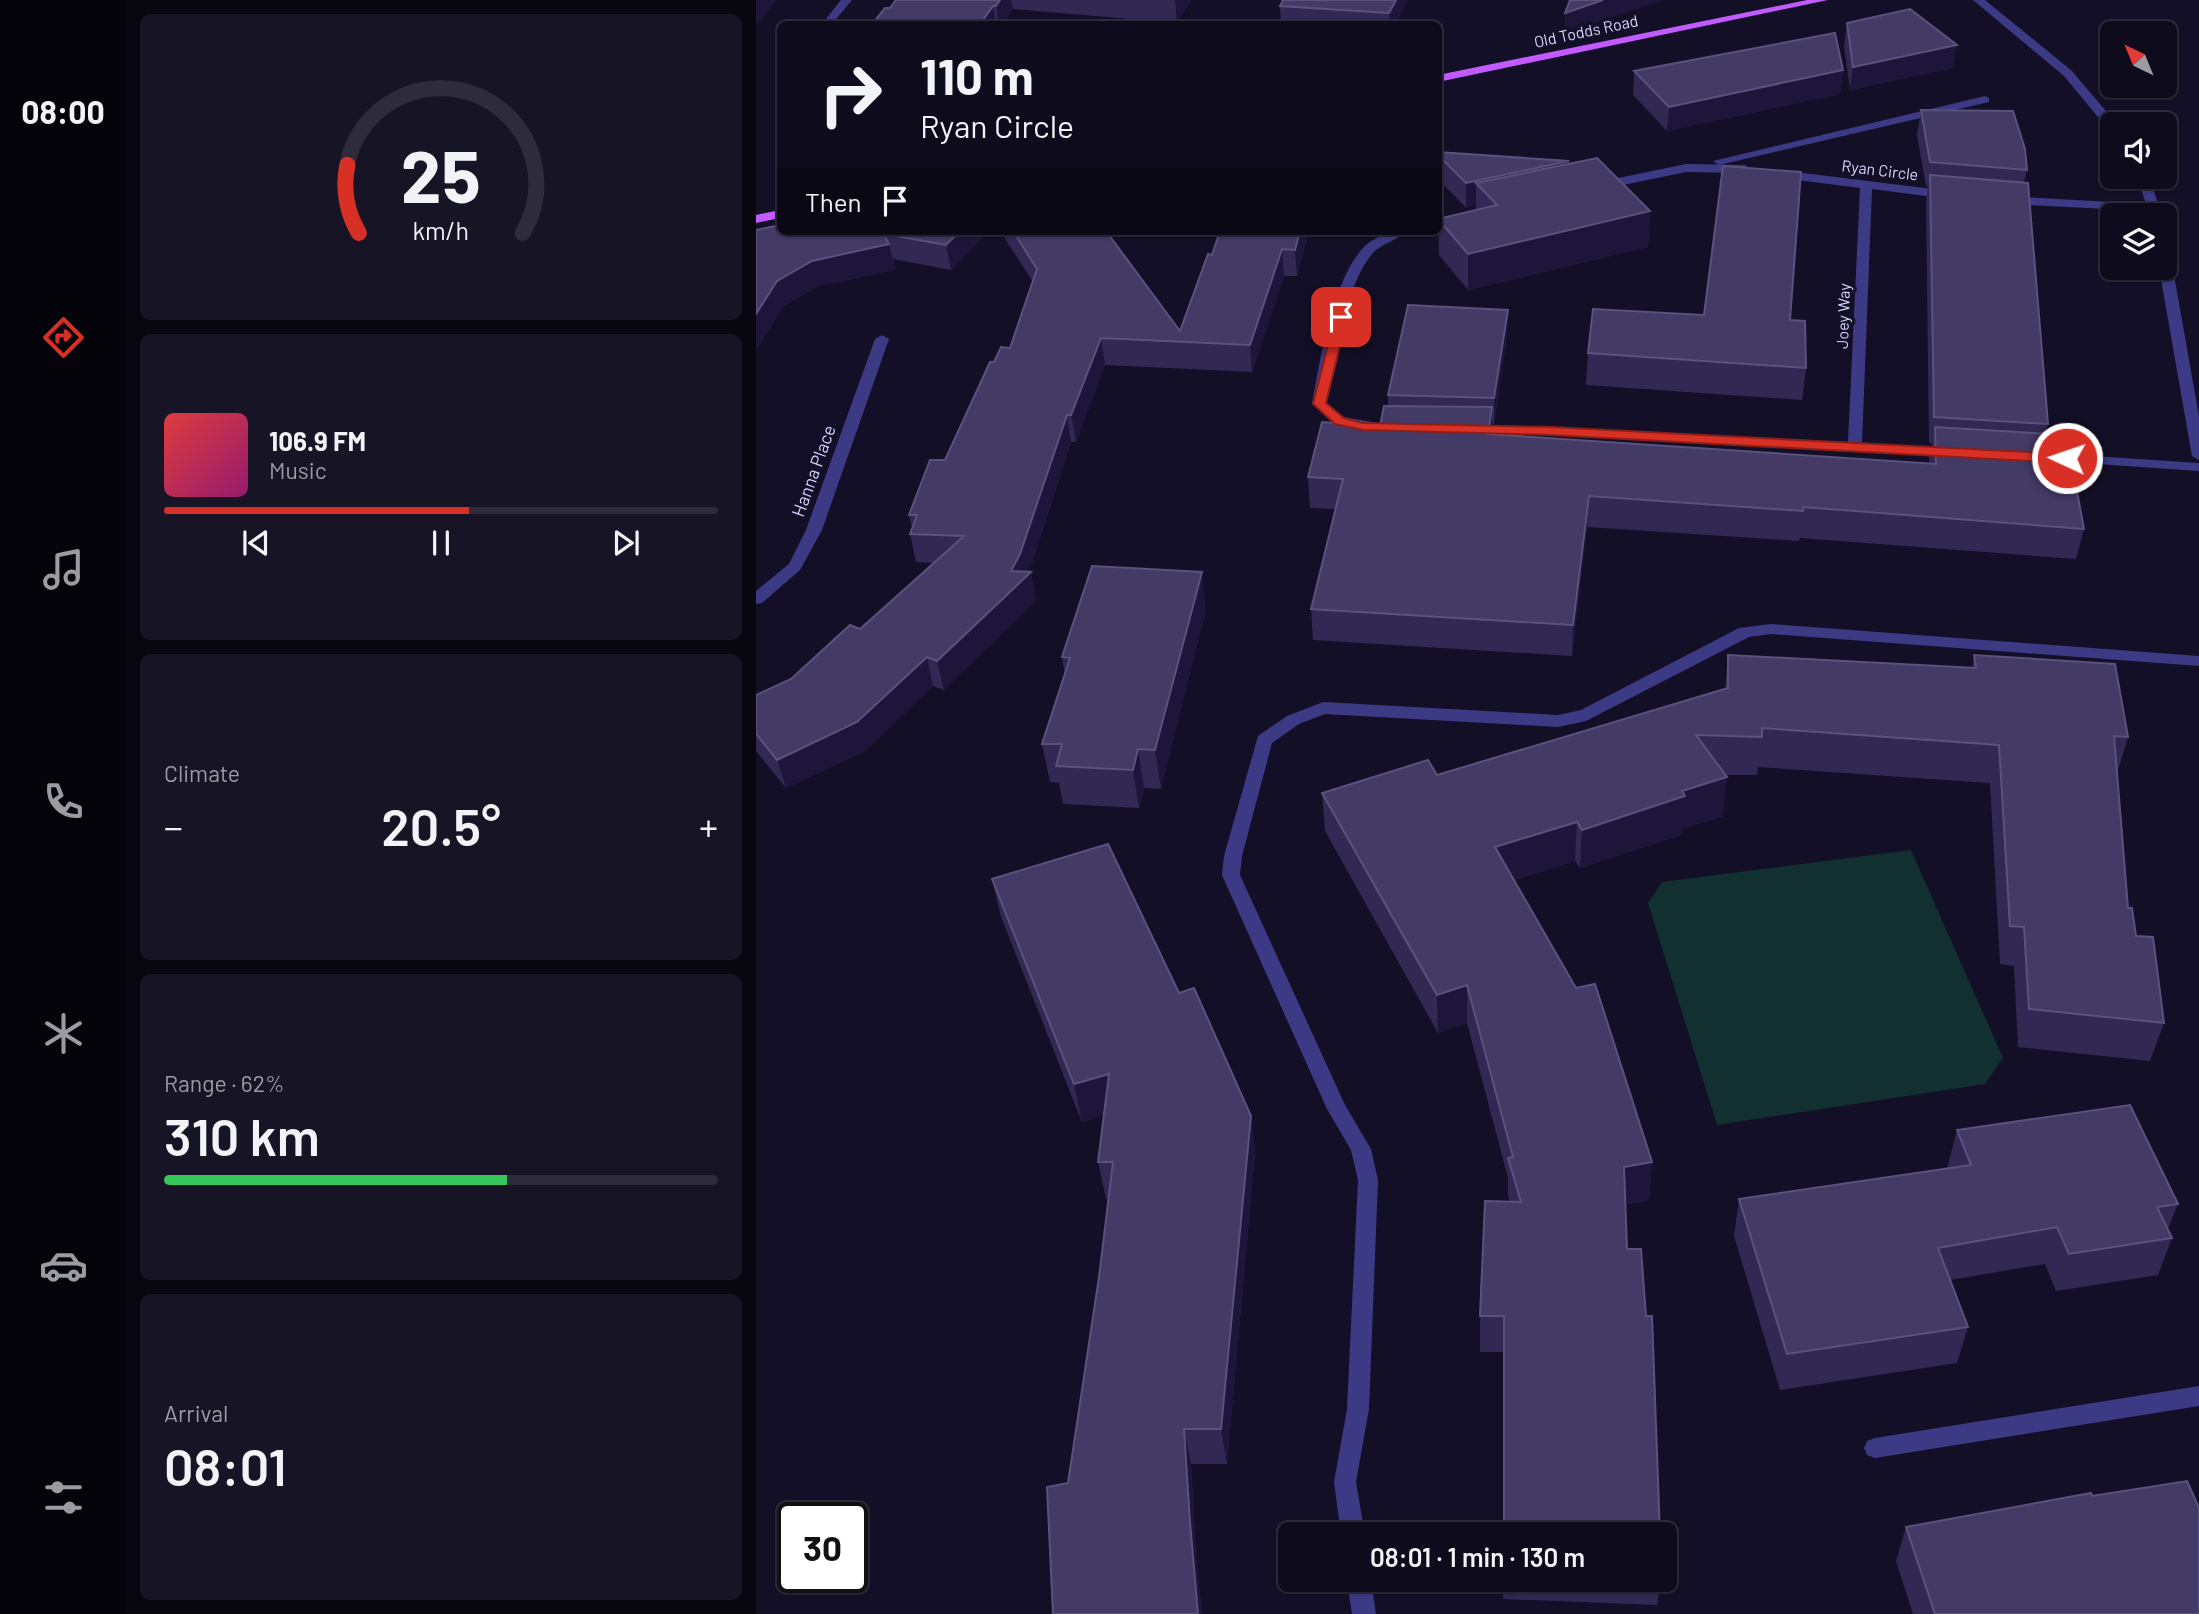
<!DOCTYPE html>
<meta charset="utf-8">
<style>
body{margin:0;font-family:Barlow,sans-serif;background:#171425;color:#f1f3f6;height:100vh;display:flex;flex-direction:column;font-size:26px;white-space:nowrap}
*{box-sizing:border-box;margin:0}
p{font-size:23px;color:#9b9ba3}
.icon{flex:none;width:38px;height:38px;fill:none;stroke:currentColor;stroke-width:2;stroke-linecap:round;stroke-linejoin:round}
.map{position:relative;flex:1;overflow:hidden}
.side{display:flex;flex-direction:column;gap:14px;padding:14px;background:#08060f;width:630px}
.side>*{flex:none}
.hud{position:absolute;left:21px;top:21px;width:665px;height:214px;border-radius:10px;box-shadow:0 2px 5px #0004,0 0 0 2px #2e2b3b;background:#0e0b1c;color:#f1f3f6;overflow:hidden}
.needle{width:46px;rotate:317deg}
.controls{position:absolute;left:1344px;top:21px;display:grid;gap:14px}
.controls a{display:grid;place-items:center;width:77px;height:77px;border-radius:10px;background:#0e0b1c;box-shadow:0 2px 5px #0004,0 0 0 2px #2e2b3b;font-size:35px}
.speed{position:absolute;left:21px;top:1502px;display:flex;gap:14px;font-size:35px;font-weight:700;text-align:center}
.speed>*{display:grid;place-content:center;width:91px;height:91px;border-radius:50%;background:#0e0b1c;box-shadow:0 2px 5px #0004,0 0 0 2px #2e2b3b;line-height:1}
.speed .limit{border:4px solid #111;border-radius:10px;background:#fff;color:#111}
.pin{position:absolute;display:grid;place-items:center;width:60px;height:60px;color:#fff;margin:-30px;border-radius:14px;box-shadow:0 4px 10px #0006}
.me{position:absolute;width:77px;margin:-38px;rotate:273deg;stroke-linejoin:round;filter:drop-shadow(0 0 5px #0008)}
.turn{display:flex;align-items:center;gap:24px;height:147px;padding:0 28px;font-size:32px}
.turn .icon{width:91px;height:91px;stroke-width:2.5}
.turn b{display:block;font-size:49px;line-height:60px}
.then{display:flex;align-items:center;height:66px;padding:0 28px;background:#0003;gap:14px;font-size:26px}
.big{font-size:52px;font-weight:600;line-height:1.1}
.side .tile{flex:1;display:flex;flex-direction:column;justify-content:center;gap:10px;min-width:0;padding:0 24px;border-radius:10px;background:#171425}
.side .dial{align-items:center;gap:0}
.dial svg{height:182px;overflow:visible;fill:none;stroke:#2e2b3b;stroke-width:7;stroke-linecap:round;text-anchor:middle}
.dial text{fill:#f1f3f6;stroke:none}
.song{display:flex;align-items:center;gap:21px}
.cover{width:84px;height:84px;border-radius:10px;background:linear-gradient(135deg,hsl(0 70% 55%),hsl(320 70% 35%))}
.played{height:7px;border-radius:4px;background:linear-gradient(90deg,#d93025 55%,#2e2b3b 55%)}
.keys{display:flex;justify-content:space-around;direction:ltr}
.heat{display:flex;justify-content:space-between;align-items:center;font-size:38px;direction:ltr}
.charge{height:10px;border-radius:5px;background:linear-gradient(90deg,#34c759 62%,#2e2b3b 0)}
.trip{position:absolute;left:522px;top:1522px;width:399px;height:70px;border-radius:10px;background:#0e0b1c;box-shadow:0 2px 5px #0004,0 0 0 2px #2e2b3b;font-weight:600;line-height:70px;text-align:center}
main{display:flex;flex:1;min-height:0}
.tab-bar{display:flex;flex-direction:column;width:126px;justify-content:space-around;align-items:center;background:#06040b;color:#9b9ba3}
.tab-bar .icon{width:49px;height:49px}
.tab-bar .on{color:#d93025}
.tab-bar b{font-size:32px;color:#f1f3f6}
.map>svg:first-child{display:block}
.green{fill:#12302f}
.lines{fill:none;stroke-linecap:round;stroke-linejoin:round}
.minor{fill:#3d3a85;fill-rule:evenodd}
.major{fill:#c25bff;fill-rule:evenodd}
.wall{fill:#312854}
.shaded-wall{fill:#1d163a}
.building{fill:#433a66;stroke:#5a527e;stroke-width:2}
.route{fill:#d93025;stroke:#8d1f18;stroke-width:2}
.labels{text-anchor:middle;stroke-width:7;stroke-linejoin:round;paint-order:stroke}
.far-street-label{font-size:16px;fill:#d9d4ff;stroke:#130f26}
.street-label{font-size:18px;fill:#d9d4ff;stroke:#130f26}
</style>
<main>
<nav class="tab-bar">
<b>08:00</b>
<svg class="icon on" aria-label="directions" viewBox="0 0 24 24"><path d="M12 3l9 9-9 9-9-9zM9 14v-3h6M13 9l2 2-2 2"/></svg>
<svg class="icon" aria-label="music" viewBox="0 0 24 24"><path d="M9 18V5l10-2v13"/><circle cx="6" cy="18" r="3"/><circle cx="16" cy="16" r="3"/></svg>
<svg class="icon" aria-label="phone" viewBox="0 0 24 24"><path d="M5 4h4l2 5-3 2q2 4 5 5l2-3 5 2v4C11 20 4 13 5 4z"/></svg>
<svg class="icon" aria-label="climate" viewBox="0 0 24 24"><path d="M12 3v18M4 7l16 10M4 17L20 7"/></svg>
<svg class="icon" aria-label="car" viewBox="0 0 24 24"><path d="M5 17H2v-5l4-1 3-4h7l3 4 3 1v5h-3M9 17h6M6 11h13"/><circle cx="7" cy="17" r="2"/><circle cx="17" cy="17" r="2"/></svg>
<svg class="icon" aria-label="filters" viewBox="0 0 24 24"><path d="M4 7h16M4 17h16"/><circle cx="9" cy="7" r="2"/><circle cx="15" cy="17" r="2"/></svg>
</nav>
<section class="side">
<div class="tile dial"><svg viewBox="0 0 100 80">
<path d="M14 69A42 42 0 1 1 86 69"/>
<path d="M14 69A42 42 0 0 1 9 39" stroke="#d93025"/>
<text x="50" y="56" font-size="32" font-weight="700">25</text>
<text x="50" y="72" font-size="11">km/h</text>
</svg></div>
<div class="tile">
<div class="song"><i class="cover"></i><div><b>106.9 FM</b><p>Music</p></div></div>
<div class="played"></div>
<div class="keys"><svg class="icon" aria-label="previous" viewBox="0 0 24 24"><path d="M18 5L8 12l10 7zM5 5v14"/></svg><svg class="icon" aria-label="pause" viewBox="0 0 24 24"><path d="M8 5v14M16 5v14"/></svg><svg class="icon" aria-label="next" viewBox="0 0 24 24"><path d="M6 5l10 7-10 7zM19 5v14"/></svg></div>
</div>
<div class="tile"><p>Climate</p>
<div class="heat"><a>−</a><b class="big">20.5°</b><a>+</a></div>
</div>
<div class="tile"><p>Range · 62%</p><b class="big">310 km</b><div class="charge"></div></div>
<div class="tile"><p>Arrival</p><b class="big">08:01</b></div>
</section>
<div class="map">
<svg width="1443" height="1614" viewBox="0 0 1443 1614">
<rect width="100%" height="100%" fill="#130f26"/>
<path class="green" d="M 1155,850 L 1247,1058 L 1229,1084 L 961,1125 L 892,903 L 906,882 Z"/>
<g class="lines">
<path class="minor" d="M 85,0 L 96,0 L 76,24 L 66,24 Z
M 1217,0 L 1229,0 L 1316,71 L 1360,123 L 1356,124 L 1356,130 L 1352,129 L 1308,76 Z
M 1229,96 L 1233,98 L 1233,102 L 963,165 L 957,161 Z
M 930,164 L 989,165 L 995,169 L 989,173 L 930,172 L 843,190 L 837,186 L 843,182 Z
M 1023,170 L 1193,191 L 1199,195 L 1193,199 L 1116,189 L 1106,443 L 1198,448 L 1203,449 L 1203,455 L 708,431 L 708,425 L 713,424 L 1092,442 L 1104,188 L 1019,177 L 1019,171 Z
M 1381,177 L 1393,177 L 1406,215 L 1394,215 L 1392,211 L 1249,204 L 1243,200 L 1249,196 L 1390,204 Z
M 635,231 L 651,231 C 641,241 625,243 616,254 C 590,284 577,364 570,403 L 588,417 L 622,423 L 629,427 L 622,431 L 579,424 L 556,404 C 564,360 576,282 607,248 C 614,240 625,236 635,231 Z
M 1409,260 L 1416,264 L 1443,416 L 1443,460 L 1436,456 L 1403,268 L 1409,268 Z
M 126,335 L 133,339 L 66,530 L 44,570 L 6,603 L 0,604 L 0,591 L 33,564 L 50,530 L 119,339 Z
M 1275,452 L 1443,463 L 1443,471 L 1270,459 L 1270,453 Z
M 1015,624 L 1443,656 L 1443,666 L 1015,634 L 993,637 L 830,721 L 802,727 L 569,714 L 543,724 L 516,743 L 486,856 L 484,875 L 589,1105 L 615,1149 L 622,1180 L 613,1409 L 600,1482 L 609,1535 L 585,1535 L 578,1482 L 591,1409 L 602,1180 L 595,1150 L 571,1109 L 466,875 L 468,856 L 502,736 L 531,716 L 567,702 L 802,715 L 825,710 L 983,628 Z
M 1443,1386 L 1443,1406 L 1119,1458 L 1111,1455 L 1108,1448 L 1111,1441 L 1119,1438 Z
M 591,1580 L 615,1580 L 620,1614 L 596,1614 Z"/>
<path class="major" d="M 1051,0 L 1072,0 L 682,82 L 682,75 Z
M 24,210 L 24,218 L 0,223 L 0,215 Z"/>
</g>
<path class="wall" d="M 140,0 L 435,0 L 421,23 L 257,9 L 247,24 L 116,24 L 134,8 Z
M 651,0 L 640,24 L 525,24 L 524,6 Z
M 1091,23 L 1197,68 L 1094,90 L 1088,46 Z
M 1087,70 L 1084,94 L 911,131 L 877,95 L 878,71 Z
M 1165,110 L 1271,170 L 1268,182 L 1292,424 L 1290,433 L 1297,469 L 1328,529 L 1320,559 L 1044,538 L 1043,541 L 831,527 L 816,656 L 557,640 L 555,609 L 579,509 L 554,508 L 552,477 L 624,426 L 632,406 L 632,395 L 751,336 L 738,424 L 736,423 L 736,435 L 1173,464 L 1173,457 L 1176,443 L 1173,443 L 1170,200 L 1172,187 L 1170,186 L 1161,135 Z
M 682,152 L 813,161 L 813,164 L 894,211 L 892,247 L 712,290 L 683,255 L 682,219 L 720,210 L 720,205 L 710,208 L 682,179 Z
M 0,230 L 130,239 L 129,234 L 233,231 L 195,270 L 137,259 L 139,270 L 62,286 L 28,306 Z
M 244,231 L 350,231 L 424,331 L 456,255 L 464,231 L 553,231 L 541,276 L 528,276 L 496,372 L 349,365 L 320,442 L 315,442 L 273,572 L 275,572 L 280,600 L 188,690 L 177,686 L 109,751 L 30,788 L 0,751 L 0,695 L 35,679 L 104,629 L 178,563 L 160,562 L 154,534 L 156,528 L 153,515 L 189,460 L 238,362 L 254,348 L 277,282 Z
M 1034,320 L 1050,368 L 1046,400 L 830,385 L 832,353 Z
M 450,610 L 405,789 L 388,788 L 383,808 L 307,804 L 303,783 L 294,782 L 286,744 L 309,675 L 306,657 Z
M 972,655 L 1216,668 L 1218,655 L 1372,737 L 1361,774 L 1372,908 L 1408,1023 L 1394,1061 L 1262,1047 L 1258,966 L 1244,964 L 1234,783 L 1002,767 L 1001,775 L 969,775 L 967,816 L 926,829 L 925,835 L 824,868 L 819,861 L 758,880 L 896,1162 L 893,1200 L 869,1204 L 871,1249 L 904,1535 L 747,1535 L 747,1352 L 724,1352 L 724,1316 L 754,1202 L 752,1195 L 752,1178 L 711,1023 L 682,1033 L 569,831 L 566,793 L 681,775 L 969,689 Z
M 236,879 L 423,993 L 495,1116 L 499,1153 L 471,1464 L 435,1464 L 440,1556 L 446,1614 L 297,1614 L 312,1483 L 343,1277 L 352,1199 L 350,1199 L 342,1162 L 348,1115 L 326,1122 L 245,917 Z
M 1201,1130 L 1422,1204 L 1412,1229 L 1416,1238 L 1402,1275 L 1300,1291 L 1289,1264 L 1194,1280 L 1212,1327 L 1201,1363 L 1024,1390 L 978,1236 L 983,1199 L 1191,1169 Z
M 1336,1496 L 1443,1614 L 1157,1614 L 1140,1561 L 1150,1527 Z
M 747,1580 L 905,1580 L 901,1605 L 747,1599 Z"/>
<path class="shaded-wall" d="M 0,0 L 21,0 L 1,25 L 0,22 Z
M 244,0 L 255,0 L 257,9 L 247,24 L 243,24 L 240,6 Z
M 419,0 L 435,0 L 421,23 Z
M 640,0 L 651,0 L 640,24 L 634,24 L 633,13 Z
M 847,0 L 907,0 L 808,34 L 809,13 Z
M 237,6 L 240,24 L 224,24 Z
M 1201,45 L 1197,68 L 1094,90 L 1097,67 Z
M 1087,70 L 1084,94 L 911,131 L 913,107 Z
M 813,161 L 812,186 L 720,183 L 720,205 L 710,208 L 710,183 Z
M 894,211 L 892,247 L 712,290 L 712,254 Z
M 204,231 L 233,231 L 195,270 L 190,245 Z
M 544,231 L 553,231 L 541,276 L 539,250 Z
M 133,244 L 139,270 L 62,286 L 28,306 L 0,351 L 0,314 L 21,281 L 56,261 Z
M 526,249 L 528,276 L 496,372 L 494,345 Z
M 752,310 L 751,336 L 738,424 L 738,398 Z
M 345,338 L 349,365 L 320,442 L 315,415 Z
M 736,407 L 736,437 L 732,434 Z
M 311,415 L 315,442 L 272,575 L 275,572 L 280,600 L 188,690 L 181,661 L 255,571 Z
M 833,496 L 831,527 L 816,656 L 817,625 Z
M 446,572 L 450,610 L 405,789 L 399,750 Z
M 171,657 L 177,686 L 109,751 L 30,788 L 21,760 Z
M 382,749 L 388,788 L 383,808 L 377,770 Z
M 971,777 L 967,816 L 926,829 L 925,835 L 824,868 L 826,830 L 926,791 Z
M 821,822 L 819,861 L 739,886 L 739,847 Z
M 711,985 L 711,1023 L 682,1033 L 681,995 Z
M 353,1074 L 361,1111 L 326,1122 L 318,1084 Z
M 495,1116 L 499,1153 L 471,1464 L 465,1429 Z
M 896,1162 L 893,1200 L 865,1204 L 868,1167 Z
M 428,1429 L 435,1464 L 440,1556 L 446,1614 L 442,1614 L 434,1522 Z"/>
<path class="building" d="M 140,0 L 244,0 L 240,6 L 237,6 L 224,24 L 116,24 L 129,8 L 134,8 Z
M 527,0 L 640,0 L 633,13 L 524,6 Z
M 814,0 L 847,0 L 809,13 Z
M 1154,9 L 1201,45 L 1097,67 L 1091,23 Z
M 1079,33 L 1087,70 L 913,107 L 878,71 Z
M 1165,110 L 1257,111 L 1269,149 L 1271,170 L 1174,162 Z
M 682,152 L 813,161 L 710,183 L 682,155 Z
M 841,158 L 894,211 L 712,254 L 682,219 L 741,205 L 720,183 Z
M 967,166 L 1045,172 L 1034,320 L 1049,321 L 1050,368 L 832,353 L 837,309 L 948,315 Z
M 1174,175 L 1272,183 L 1292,424 L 1178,417 Z
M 24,225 L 24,231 L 126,231 L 133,244 L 56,261 L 21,281 L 0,314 L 0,230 Z
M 132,231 L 204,231 L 190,245 L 129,234 Z
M 257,231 L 350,231 L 424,331 L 452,254 L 456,255 L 464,231 L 544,231 L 539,250 L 526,249 L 494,345 L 345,338 L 315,415 L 311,415 L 264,554 L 255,571 L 275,572 L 181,661 L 171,657 L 101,722 L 21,760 L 0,734 L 0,695 L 35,679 L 94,625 L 104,629 L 208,536 L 154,534 L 161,515 L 153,515 L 174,460 L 189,460 L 234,362 L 238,362 L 245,347 L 254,348 L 281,269 Z
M 652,305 L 752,310 L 738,398 L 632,395 Z
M 628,406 L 736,407 L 732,434 L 1180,464 L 1179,427 L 1294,434 L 1297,469 L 1317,470 L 1328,529 L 1047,507 L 1047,511 L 833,496 L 817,625 L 555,609 L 587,479 L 552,477 L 566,422 L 624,426 Z
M 336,566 L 446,572 L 399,750 L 382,749 L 377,770 L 300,766 L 306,744 L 286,744 L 314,658 L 306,657 Z
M 972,655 L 1220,668 L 1218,655 L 1359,664 L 1372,737 L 1358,736 L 1372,908 L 1376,908 L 1380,936 L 1397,937 L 1408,1023 L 1273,1009 L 1268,927 L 1254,926 L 1243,745 L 1006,728 L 1006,737 L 940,735 L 971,777 L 926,791 L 929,796 L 826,830 L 821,822 L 739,847 L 820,988 L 839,984 L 896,1162 L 868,1167 L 871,1249 L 885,1249 L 890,1316 L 896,1316 L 904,1535 L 748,1535 L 748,1316 L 724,1316 L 729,1201 L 765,1202 L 752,1158 L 757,1157 L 711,985 L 681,995 L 566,793 L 672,760 L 681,775 L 972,688 Z
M 352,844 L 423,993 L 438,988 L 495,1116 L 465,1429 L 428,1429 L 434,1522 L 442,1614 L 297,1614 L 291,1487 L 312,1483 L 343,1277 L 357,1162 L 342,1162 L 353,1074 L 318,1084 L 236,879 Z
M 1374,1105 L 1422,1204 L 1401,1207 L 1416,1238 L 1313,1254 L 1301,1227 L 1182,1248 L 1212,1327 L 1031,1354 L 983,1199 L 1215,1165 L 1201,1130 Z
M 1431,1481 L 1443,1508 L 1443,1614 L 1179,1614 L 1150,1527 L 1335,1493 L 1336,1496 Z"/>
<path class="route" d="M 585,314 L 591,317 L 570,403 L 588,418 L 607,423 L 795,427 L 1311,454 L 1317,458 L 1311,463 L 795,435 L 607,430 L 579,424 L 557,404 L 579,317 Z"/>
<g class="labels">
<g class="far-street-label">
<text transform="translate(830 31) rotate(-12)" y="6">Old Todds Road</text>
<text transform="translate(1124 170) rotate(7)" y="6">Ryan Circle</text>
<text transform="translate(1087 316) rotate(-88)" y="6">Joey Way</text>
</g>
<g class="street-label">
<text transform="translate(58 471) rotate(-70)" y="6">Hanna Place</text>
</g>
</g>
</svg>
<div class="controls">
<a><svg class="needle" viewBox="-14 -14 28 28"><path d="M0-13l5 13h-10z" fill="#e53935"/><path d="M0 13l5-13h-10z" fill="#9b9ba3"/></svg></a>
<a><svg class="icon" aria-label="sound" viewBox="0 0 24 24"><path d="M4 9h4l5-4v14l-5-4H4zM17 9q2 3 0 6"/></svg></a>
<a><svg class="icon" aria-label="layers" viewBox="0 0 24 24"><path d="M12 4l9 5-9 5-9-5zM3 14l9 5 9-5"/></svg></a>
</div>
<div class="speed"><div class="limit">30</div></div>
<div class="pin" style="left:585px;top:317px;background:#d93025"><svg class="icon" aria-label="arrive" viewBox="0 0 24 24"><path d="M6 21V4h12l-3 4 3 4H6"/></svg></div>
<svg class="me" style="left:1311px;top:458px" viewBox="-20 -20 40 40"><circle r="17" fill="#d93025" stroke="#fff" stroke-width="3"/><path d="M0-11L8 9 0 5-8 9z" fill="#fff"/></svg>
<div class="trip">08:01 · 1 min · 130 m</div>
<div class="hud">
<div class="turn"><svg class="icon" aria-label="right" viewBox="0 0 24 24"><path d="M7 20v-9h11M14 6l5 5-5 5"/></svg><div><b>110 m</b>Ryan Circle</div></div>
<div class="then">Then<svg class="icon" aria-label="arrive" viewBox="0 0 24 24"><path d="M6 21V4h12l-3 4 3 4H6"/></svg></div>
</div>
</div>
</main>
